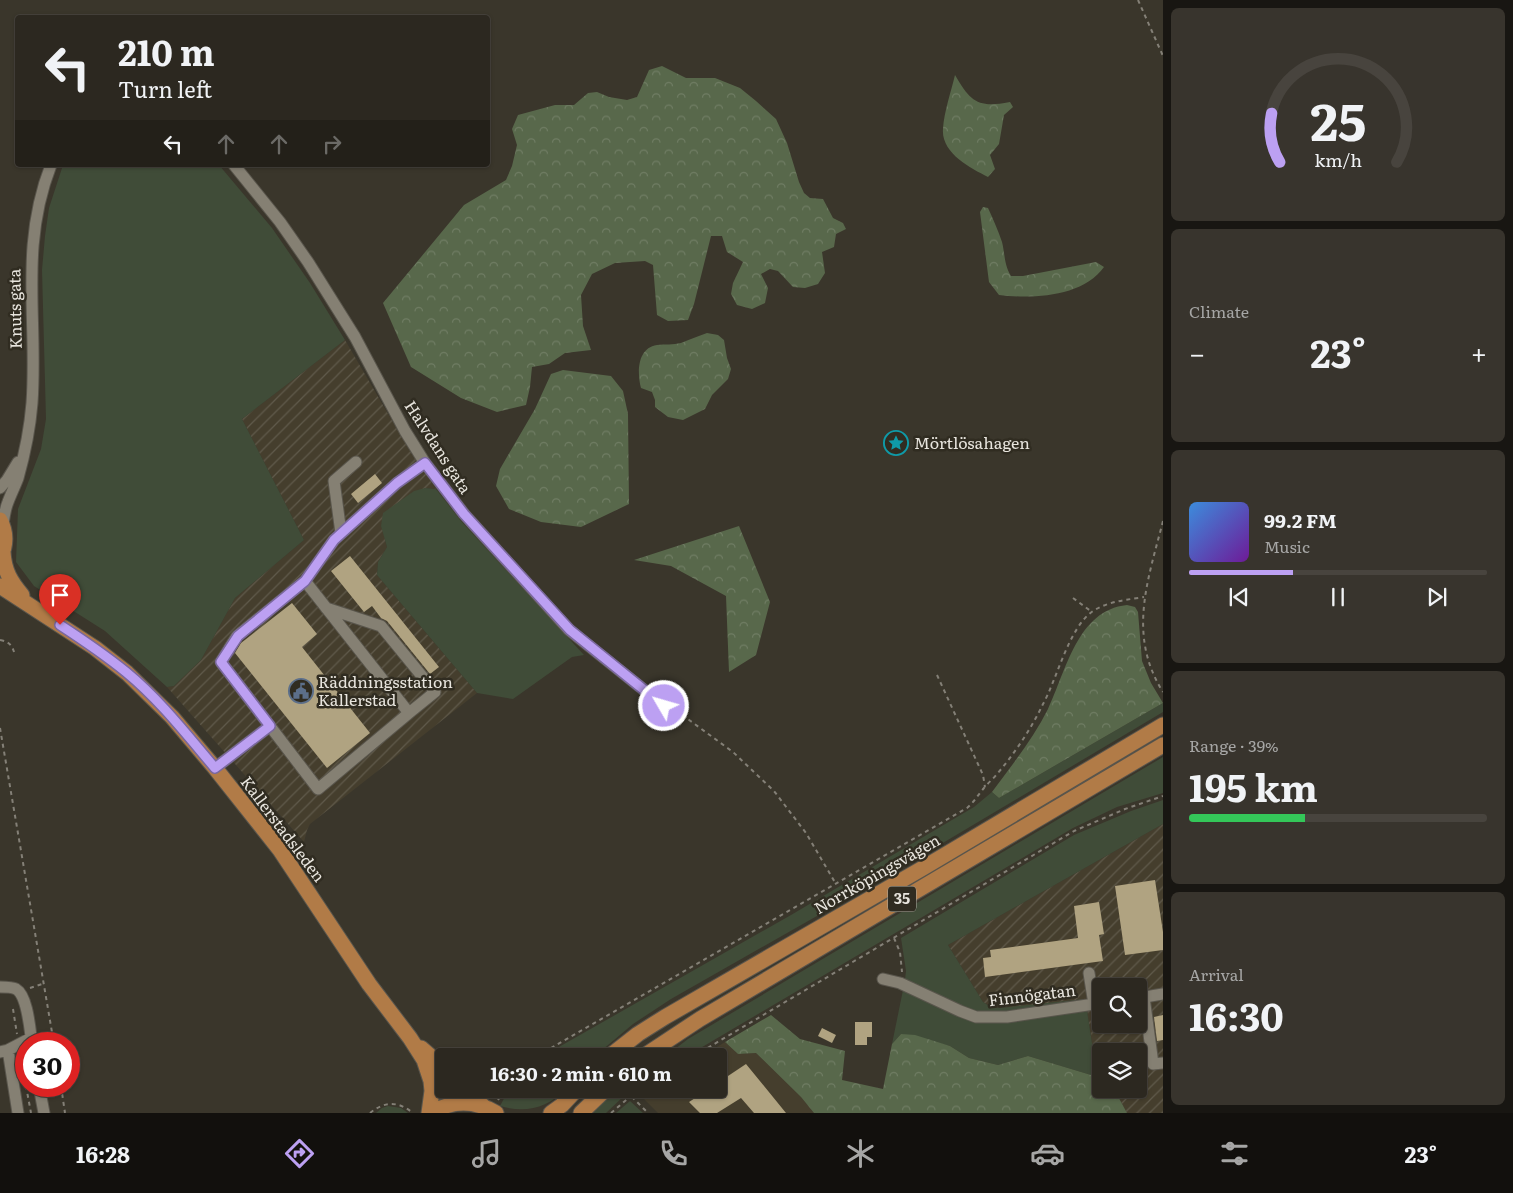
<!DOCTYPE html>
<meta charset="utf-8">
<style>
body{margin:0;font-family:Literata,serif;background:#38342d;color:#f1f3f6;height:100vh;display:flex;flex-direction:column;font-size:19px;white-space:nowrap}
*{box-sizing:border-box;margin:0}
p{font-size:16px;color:#a6a6a5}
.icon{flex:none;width:28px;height:28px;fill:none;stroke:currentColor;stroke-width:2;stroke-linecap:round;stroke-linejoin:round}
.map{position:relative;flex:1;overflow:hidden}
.drawer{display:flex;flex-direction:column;gap:8px;padding:8px;background:#181612;width:350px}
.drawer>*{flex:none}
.banner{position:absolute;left:15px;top:15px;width:475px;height:152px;border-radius:5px;box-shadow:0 1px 4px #0004,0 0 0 1px #48443e;background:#2c2820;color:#f1f3f6;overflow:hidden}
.controls{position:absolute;left:1092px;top:978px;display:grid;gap:10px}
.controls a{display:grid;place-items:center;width:55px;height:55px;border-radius:5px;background:#2c2820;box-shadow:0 1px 4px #0004,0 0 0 1px #48443e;font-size:25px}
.speed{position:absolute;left:15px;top:1032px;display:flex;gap:10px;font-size:25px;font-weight:700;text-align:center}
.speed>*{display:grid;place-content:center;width:65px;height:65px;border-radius:50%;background:#2c2820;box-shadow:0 1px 4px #0004,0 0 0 1px #48443e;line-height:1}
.speed .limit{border:8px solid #d22;background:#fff;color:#111}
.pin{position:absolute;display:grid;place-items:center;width:42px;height:42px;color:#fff;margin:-51px -21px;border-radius:50% 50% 50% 0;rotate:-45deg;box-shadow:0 0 5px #0007}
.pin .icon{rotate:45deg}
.me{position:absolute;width:55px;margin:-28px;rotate:308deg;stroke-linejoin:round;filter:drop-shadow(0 0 4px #0008)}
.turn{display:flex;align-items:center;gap:18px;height:105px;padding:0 20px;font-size:22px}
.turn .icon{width:65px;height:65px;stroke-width:2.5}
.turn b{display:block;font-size:35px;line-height:42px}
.lanes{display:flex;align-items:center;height:48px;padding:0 20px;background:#0003;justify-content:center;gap:25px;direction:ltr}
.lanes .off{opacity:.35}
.big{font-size:38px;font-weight:700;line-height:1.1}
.drawer .card{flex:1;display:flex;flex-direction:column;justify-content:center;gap:8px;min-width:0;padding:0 18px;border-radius:8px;background:#38342d}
.drawer .dial{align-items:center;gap:0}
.dial svg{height:130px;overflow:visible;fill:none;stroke:#48443e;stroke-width:7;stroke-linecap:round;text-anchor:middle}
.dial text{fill:#f1f3f6;stroke:none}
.song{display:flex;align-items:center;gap:15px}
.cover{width:60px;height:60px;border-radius:8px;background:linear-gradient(135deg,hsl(210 70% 55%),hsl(280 70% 35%))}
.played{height:5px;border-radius:2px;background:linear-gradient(90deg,#bca0f2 35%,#48443e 35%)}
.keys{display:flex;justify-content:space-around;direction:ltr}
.heat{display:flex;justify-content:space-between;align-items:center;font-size:28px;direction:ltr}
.charge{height:8px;border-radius:4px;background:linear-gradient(90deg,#34c759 39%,#48443e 0)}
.trip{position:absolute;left:435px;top:1048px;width:292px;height:50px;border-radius:5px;background:#2c2820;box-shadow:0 1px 4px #0004,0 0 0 1px #48443e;font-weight:700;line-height:50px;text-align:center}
.tab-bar{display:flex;height:80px;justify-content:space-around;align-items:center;background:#12100d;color:#a6a6a5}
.tab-bar .icon{width:35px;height:35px}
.tab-bar .active{color:#bca0f2}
.tab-bar b{font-size:22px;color:#f1f3f6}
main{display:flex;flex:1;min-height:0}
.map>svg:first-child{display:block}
.built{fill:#453e2d}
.industrial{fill:url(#industrial-furrows)}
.green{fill:#404c38}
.forest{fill:url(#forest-crowns)}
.building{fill:#b0a381}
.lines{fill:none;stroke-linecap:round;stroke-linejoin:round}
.minor-casing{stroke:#59554c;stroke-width:13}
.major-casing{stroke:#59554c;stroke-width:17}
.path{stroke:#848077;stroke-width:2;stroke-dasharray:4 4;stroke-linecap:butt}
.minor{stroke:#858073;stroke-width:11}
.major{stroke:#b17b47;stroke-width:15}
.route-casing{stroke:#7a689d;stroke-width:12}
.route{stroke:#bca0f2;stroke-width:9}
.labels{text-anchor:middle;stroke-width:5;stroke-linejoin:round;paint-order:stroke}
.shield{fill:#302c21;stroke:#b1aea5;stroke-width:1}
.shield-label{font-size:15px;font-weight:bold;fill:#e8e5de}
.street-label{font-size:16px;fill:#e8e5de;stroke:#302c21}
.poi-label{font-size:16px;fill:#e8e5de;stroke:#302c21;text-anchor:start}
</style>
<main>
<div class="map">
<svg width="1163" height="1113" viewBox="0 0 1163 1113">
<defs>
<pattern id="industrial-furrows" width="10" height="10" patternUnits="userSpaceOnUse" patternTransform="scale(1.25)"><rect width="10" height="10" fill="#453e2d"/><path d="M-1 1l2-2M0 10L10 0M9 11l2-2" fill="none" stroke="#605a4b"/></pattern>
<pattern id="forest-crowns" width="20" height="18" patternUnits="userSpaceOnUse" patternTransform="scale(1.25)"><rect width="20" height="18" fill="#58684b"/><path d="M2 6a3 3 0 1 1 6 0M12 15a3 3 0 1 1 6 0" fill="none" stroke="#707d64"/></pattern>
</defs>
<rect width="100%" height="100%" fill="#3a362b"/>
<path class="built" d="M 725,1042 L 738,1054 L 756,1053 L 801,1097 L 814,1113 L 658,1113 L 640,1095 L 649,1089 L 719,1089 L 719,1056 L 702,1056 Z"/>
<path class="industrial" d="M 345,340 L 408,448 L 436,489 L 425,488 L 385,540 L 387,547 L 378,562 L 377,575 L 477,693 L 310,824 L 307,830 L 304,842 L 167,687 L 174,686 L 201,660 L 235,598 L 304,540 L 242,419 Z
M 1163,824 L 1163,988 L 1139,991 L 1139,986 L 1101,986 L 1101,997 L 1016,1007 L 991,1007 L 983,1002 L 948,945 Z
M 1163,1000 L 1163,1113 L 1127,1113 L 1114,1089 L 1139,1089 L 1139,1051 L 1101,1051 L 1101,1062 L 1092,1043 L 1087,1010 L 1101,1008 L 1101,1024 L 1139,1024 L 1139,1003 Z"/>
<path class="green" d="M 63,165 L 219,165 L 272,228 L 310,283 L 345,340 L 242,419 L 304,540 L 235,598 L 201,660 L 174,686 L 167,687 L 105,631 L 34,586 L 16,562 L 18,509 L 41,449 L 46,419 L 42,270 L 45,236 L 49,208 Z
M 425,488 L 436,489 L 461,521 L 584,655 L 572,657 L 513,699 L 477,693 L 377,575 L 378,562 L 387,547 L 381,526 L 383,513 L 414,491 Z
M 1163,703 L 1163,712 L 889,875 L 671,999 L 633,1024 L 595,1056 L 543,1056 L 791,915 L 974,807 L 992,792 L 999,798 Z
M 1163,757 L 1163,793 L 1117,807 L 1073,828 L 687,1056 L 666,1056 L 688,1039 Z
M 1163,800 L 1163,824 L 948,945 L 983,1002 L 991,1007 L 1000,1008 L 1085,999 L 1080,1005 L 979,1014 L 905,980 L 906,971 L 901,938 L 1074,835 L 1131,811 Z
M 903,990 L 988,1023 L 1008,1022 L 1087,1010 L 1092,1043 L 1101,1062 L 1101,1078 L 1028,1056 L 998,1065 L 969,1058 L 950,1046 L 901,1034 L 892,1044 Z
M 438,1072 L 444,1075 L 444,1089 L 459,1089 L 466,1095 L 449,1096 L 440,1099 L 441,1080 Z
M 509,1089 L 565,1089 C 548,1109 524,1113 500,1106 Z
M 618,1094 L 625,1095 L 606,1113 L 593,1113 L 605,1101 Z
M 630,1101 L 643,1113 L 616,1113 Z
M 388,1106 L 401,1108 L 408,1113 L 376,1113 L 382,1108 Z"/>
<path class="forest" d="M 662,66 L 686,78 L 715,78 L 740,88 L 756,101 L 776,119 L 787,143 L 799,182 L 804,193 L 810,198 L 823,199 L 833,218 L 843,223 L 846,229 L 836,234 L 834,247 L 822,252 L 825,273 L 818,284 L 805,288 L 793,287 L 778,271 L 770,269 L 761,274 L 768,288 L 765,303 L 752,309 L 737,305 L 731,294 L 733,283 L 743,262 L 727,252 L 722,236 L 711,236 L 694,304 L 688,320 L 668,321 L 657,315 L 653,265 L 645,261 L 615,263 L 592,274 L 581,295 L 583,326 L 591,350 L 565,353 L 549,364 L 532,367 L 530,387 L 526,405 L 497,412 L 461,398 L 411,367 L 383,303 L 464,205 L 506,180 L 512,166 L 517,145 L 512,129 L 518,115 L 555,105 L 574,105 L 588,93 L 597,92 L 609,97 L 627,100 L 637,97 L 649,70 Z
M 955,75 C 971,103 979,108 1010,102 L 1013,107 L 1004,115 L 999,144 L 990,155 L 995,169 L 988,177 C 970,168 941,153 943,129 C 944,112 951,92 955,75 Z
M 983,207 L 988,208 C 993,219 998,230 1002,242 C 1005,254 1004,265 1011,276 L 1023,276 L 1096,262 L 1104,267 C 1083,297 1032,299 999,295 L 989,282 L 980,212 Z
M 707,333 L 718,335 L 724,340 L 727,358 L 731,369 L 728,379 L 712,395 L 705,409 L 683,420 L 668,417 L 655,407 L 655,400 L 652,392 L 641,388 C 637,373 637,348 657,345 C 665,344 673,345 681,343 C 689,340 698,336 707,333 Z
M 563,370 L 611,376 L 623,391 L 628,414 L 629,504 L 581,527 L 541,522 L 509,509 L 496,486 L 500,469 L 535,409 L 551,374 Z
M 739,526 L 770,602 L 756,655 L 729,672 L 726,596 L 671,566 L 634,560 Z
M 1127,605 L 1135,607 L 1138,612 L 1142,661 L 1151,683 L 1163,703 L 999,798 L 992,792 C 1012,765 1033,739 1048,709 C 1066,672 1077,610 1127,605 Z
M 771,1015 L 800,1039 L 845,1051 L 842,1080 L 883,1089 L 892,1044 L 901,1034 L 915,1035 L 950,1046 L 969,1058 L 998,1065 L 1028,1056 L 1101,1078 L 1101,1089 L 1114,1089 L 1127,1113 L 814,1113 L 801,1097 L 756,1053 L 738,1054 L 725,1042 Z"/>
<path class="building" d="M 375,474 L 382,483 L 358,503 L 351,494 Z
M 350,556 L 439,667 L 430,674 L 387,621 L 381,618 L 372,606 L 364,612 L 331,571 Z
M 292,603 L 317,634 L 302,647 L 370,733 L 327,768 L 235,653 L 241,643 Z
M 1155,880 L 1163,932 L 1163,950 L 1125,955 L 1115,886 Z
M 1099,902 L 1104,934 L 1099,935 L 1103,961 L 985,977 L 983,958 L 991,957 L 990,950 L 1078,938 L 1074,906 Z
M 1163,1015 L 1163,1040 L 1157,1041 L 1154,1017 Z
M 855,1022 L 872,1022 L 872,1037 L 867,1037 L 867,1045 L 855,1045 Z
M 822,1028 L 836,1035 L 832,1043 L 818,1036 Z
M 746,1064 L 786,1113 L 754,1113 L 741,1098 L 717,1113 L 700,1113 L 689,1102 L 709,1089 L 719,1089 L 719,1082 Z"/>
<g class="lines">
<defs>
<path id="minor" d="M 234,165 L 280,222 L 308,262 L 355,337 L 405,431 L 425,463 L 464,514 L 569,630 L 664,706
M 0,488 L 7,480 L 18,462
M 3,525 C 4,517 5,509 8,502 C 11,494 15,486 18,478 C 25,453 30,428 32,403 C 38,319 19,247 51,165
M 341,533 L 334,481 L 356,462
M 305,581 L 409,713 L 318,789 L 221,662 L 237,636 L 305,581 L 334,540 L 397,483 L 425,463
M 326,608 L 381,626 L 435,692 L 409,713
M 215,768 L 270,726
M 1089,973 L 1094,1004
M 883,979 L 900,983 L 960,1011 L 976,1017 L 1007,1017 L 1101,1003
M 0,987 C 5,987 12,987 16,989 C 28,996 30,1031 32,1044
M 1144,997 L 1153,1064 L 1163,1063
M 1139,998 L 1163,994
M 8,1050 L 31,1038
M 0,1052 L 8,1050 L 18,1113
M 39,1086 L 44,1113"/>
<path id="major" d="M 0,520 C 7,533 6,546 0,559
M 3,552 C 4,571 11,582 22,595
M 0,586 L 95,648 L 127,673 L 172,717 L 215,768 L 280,850 L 369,984 L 410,1038 L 424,1060 L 431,1081 L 432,1091 L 429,1113
M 421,1048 L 444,1068
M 610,1056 L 638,1034 L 665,1017 L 923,868 L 1163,725
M 644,1056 L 700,1019 L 1163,745
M 465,1089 L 483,1106
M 431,1113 C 452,1100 475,1100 496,1113
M 551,1113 L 562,1105 L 577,1089
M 581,1113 L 606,1089"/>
</defs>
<use href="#minor" class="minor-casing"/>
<use href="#major" class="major-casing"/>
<path class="path" d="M 1138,0 L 1163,56
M 1163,521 C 1148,580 1127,635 1163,692
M 1073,598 L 1092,612
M 0,640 C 10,642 12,645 15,655
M 937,675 L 983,775 L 985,787
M 675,711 L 685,717 L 733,752 L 774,791 L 806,833 L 836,884
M 0,728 L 54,1044
M 894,938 L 900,952 L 902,972
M 30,988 L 45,983
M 13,1009 L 17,1034
M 537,1056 L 967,808 C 974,802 978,795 984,788 C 988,783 993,779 997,774 C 1015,753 1031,729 1043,704 C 1057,679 1069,627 1093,611 C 1109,601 1126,600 1144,597
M 694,1056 L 1074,831 L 1125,809 L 1163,796
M 24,1073 L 26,1086
M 26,1086 L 31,1113
M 61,1086 L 65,1113
M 626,1091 L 648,1113
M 498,1100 L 505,1089
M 370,1113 C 385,1101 398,1101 413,1113
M 611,1113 L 639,1089"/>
<use href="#minor" class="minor"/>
<use href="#major" class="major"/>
</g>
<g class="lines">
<defs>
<path id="route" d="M 60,625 C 83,640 105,655 126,672 C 160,700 187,735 215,768 L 270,726 L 221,662 L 238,636 L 305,581 L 334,540 L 397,483 L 425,463 L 464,514 L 570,630 L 664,706"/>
</defs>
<use href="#route" class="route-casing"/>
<use href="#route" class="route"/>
</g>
<defs>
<symbol id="sight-ring" viewBox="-11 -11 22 22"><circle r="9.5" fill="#302c21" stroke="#0f9aa8" stroke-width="1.5"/><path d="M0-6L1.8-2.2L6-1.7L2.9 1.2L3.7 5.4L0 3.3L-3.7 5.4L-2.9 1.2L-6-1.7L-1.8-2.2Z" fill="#0f9aa8"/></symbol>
<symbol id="civic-ring" viewBox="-11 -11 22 22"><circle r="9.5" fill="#302c21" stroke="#5c6f8a" stroke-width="1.5"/><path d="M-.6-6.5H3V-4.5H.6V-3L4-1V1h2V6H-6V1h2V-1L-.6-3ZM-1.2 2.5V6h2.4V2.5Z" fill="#5c6f8a"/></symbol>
</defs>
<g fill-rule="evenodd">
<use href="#sight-ring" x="882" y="429" width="28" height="28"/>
<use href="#civic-ring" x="287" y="677" width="28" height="28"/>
</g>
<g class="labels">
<rect class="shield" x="888" y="886.5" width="28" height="25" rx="4"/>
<g class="shield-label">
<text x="902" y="904">35</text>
</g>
<g class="street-label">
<text transform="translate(15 309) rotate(-91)" y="6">Knuts gata</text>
<text transform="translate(438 447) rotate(57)" y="6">Halvdans gata</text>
<text transform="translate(283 829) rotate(53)" y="6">Kallerstadsleden</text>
<text transform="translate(877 874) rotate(-30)" y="6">Norrköpingsvägen</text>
<text transform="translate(1032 995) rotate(-7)" y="6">Finnögatan</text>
</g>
<g class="poi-label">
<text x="914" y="449">Mörtlösahagen</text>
<text x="318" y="688">Räddningsstation<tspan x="318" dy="18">Kallerstad</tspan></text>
</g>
</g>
</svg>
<div class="controls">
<a><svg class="icon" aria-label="search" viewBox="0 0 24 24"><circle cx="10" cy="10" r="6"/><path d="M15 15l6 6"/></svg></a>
<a><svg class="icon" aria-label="layers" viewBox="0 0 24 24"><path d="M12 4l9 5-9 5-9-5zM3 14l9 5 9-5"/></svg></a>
</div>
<div class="speed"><div class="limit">30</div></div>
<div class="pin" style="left:60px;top:625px;background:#d93025"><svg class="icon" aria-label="arrive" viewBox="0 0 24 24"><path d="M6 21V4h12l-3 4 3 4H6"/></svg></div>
<svg class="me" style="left:664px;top:706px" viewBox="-20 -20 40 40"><circle r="17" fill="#bca0f2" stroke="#fff" stroke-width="3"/><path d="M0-11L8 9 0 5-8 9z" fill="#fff"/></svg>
<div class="trip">16:30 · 2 min · 610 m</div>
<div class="banner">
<div class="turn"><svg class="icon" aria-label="left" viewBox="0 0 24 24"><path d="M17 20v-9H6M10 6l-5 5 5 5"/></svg><div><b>210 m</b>Turn left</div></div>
<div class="lanes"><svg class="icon" aria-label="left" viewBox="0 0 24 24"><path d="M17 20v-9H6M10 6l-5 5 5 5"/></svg><svg class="icon off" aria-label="ahead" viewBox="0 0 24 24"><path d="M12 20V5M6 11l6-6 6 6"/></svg><svg class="icon off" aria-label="ahead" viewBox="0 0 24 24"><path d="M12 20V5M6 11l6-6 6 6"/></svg><svg class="icon off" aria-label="right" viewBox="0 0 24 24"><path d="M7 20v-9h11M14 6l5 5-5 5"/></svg></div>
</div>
</div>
<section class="drawer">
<div class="card dial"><svg viewBox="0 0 100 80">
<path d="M14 69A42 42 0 1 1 86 69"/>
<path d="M14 69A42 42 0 0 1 9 39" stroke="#bca0f2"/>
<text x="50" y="56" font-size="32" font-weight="700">25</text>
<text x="50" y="72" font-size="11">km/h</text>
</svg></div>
<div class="card"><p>Climate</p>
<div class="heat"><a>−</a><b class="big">23°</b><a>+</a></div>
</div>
<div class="card">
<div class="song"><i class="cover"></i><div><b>99.2 FM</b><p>Music</p></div></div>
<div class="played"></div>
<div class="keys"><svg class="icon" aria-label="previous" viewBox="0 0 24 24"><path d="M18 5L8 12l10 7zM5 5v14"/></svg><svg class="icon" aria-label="pause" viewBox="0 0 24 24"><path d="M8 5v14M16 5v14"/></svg><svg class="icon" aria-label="next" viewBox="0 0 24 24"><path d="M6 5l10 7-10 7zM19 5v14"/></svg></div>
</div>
<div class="card"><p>Range · 39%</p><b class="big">195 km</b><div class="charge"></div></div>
<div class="card"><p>Arrival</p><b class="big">16:30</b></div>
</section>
</main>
<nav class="tab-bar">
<b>16:28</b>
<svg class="icon active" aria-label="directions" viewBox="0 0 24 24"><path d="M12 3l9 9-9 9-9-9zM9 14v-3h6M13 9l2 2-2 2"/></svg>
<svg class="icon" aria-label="music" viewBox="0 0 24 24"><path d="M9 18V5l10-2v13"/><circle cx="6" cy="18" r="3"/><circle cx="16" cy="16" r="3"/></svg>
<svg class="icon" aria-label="phone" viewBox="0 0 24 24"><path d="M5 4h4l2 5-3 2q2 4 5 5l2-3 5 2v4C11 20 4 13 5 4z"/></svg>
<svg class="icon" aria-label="climate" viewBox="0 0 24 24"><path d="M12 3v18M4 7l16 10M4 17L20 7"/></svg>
<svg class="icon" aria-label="car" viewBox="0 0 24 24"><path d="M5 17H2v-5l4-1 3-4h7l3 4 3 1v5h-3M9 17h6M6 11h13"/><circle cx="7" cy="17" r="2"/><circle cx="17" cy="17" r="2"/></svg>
<svg class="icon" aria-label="filters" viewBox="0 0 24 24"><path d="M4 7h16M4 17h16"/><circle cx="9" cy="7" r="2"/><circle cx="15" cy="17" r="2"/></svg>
<b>23°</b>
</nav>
